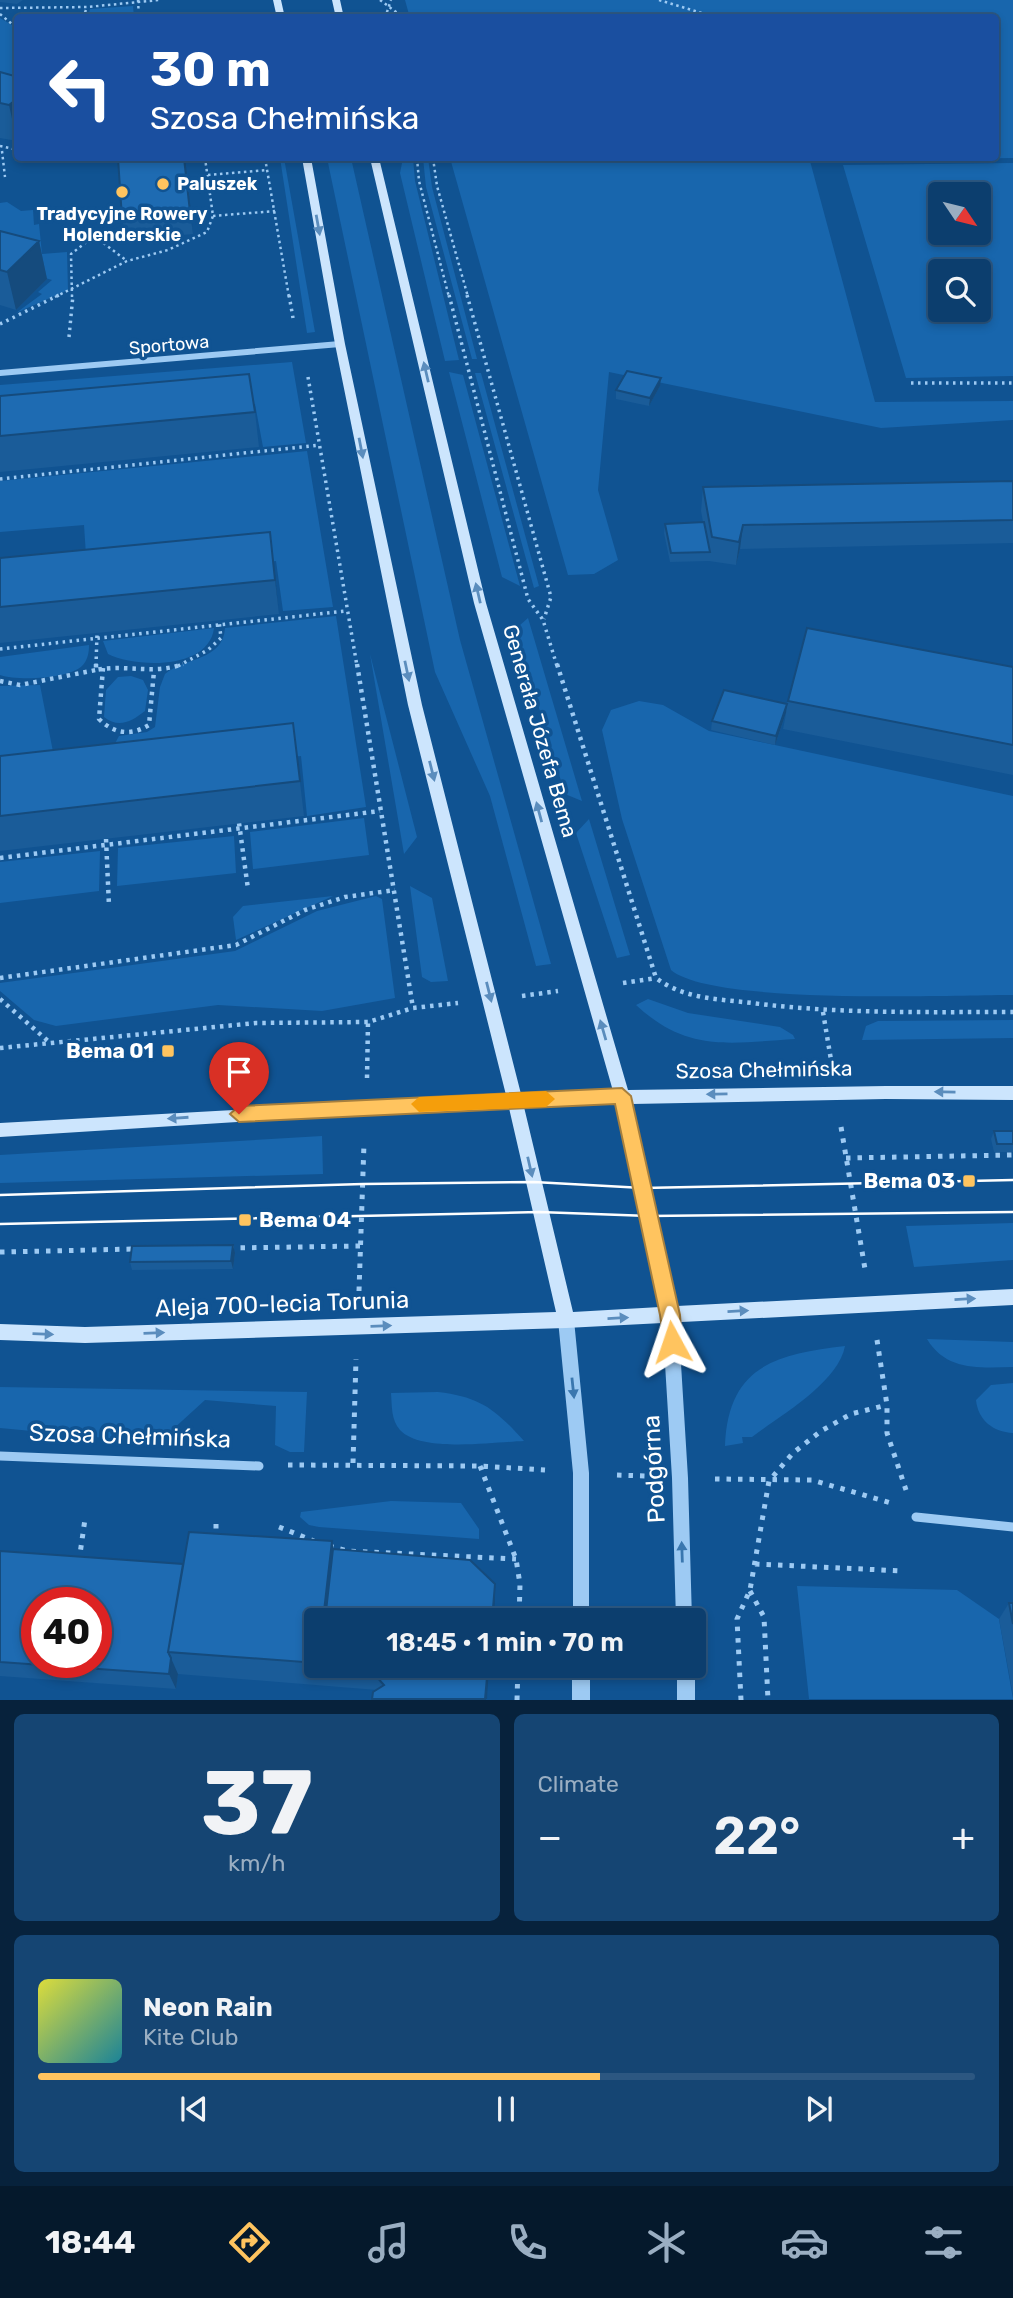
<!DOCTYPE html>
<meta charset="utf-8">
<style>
body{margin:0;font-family:Rubik,sans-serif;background:#154573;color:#f1f3f6;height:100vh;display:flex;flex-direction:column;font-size:26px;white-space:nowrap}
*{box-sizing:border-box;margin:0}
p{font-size:23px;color:#9aaec2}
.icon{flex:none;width:38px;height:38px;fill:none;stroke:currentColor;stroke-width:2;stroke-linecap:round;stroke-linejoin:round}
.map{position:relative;height:1700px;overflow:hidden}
.side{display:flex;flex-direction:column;gap:14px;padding:14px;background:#07223c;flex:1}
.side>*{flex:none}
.top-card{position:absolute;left:14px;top:14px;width:985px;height:147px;border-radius:7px;box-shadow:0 4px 10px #0003,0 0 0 2px #2c5781;background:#1a4fa0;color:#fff;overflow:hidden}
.needle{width:46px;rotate:125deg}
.fabs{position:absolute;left:928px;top:182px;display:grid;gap:14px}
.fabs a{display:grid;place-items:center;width:63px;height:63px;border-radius:7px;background:#0c3e6e;box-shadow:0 4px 10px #0003,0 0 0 2px #2c5781;font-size:35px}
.speed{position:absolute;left:21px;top:1587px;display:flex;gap:14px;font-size:35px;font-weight:700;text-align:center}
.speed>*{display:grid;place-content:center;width:91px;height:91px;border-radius:50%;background:#0c3e6e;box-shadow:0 4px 10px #0003,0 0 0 2px #2c5781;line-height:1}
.speed .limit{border:10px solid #d22;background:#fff;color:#111}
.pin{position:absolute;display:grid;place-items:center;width:60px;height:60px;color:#fff;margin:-72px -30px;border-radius:50% 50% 50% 0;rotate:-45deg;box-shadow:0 0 7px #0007}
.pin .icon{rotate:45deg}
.me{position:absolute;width:77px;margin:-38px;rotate:355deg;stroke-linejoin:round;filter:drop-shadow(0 0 5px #0008)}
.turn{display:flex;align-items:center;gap:24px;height:147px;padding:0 21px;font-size:32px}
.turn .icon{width:91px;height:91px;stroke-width:2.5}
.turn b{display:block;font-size:49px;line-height:60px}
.big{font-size:52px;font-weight:600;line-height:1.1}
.side .card{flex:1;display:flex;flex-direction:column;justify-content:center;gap:10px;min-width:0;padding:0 24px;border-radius:10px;background:#154573}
.side .dial{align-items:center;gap:0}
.dial b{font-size:91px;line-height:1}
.song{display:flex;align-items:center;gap:21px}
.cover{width:84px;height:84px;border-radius:10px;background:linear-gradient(135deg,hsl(60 70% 55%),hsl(190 70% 35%))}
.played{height:7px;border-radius:4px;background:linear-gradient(90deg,#ffc45f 60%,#2c5781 60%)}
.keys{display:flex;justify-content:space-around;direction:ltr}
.heat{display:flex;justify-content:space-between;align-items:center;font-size:38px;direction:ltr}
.side .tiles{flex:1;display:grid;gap:14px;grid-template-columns:1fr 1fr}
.card:last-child{grid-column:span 2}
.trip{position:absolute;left:304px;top:1608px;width:402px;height:70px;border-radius:7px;background:#0c3e6e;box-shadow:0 4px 10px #0003,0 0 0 2px #2c5781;font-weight:600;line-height:70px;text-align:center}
.menu{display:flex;height:112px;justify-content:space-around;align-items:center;background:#05192c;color:#9aaec2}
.menu .icon{width:49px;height:49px}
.menu .current{color:#ffc45f}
.menu b{font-size:32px;color:#f1f3f6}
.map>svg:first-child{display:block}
.green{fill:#1866ad;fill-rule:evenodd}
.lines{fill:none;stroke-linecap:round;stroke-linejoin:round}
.path-far3{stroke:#9dcaf3;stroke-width:2.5;stroke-dasharray:2.5 3.5;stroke-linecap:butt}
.path-far2{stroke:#9dcaf3;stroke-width:3.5;stroke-dasharray:2.5 4.5;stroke-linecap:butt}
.path-far1{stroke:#9dcaf3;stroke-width:4.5;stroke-dasharray:3.5 5;stroke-linecap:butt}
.path{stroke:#9dcaf3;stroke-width:5;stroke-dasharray:4.5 7;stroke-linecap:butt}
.minor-far1{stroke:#9dcaf3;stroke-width:6}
.minor{stroke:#9dcaf3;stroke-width:9}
.tertiary{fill:#9dcaf3;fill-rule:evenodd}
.secondary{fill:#cce5fd;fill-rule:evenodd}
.tram{stroke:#fff;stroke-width:2.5}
.wall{fill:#1a5c99}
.shaded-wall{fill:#154b7d}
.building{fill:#1e6bb2;stroke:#154b7d;stroke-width:2;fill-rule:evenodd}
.oneway{fill:#5b8dbd}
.oneway2{fill:#3a77af}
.route{fill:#ffc45f;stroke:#a67f3e;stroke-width:2}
.slow{fill:#f59e0b}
.poi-dot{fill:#ffc45f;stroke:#105392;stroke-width:2.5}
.labels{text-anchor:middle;stroke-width:7;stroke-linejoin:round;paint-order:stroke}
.far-poi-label{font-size:18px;font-weight:bold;fill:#fff;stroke:#105392;text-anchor:start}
.far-street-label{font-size:18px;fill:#fff;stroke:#105392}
.street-label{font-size:21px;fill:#fff;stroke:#105392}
.poi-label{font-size:21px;font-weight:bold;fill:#fff;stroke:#105392;text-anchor:end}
.near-street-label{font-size:24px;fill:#fff;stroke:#105392}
</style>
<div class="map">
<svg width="1013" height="1700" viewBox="0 0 1013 1700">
<rect width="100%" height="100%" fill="#105392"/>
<path class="green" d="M 405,0 L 1013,0 L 1013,158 L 810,161 L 875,402 L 1013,401 L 1013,420 L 881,428 L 609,372 L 598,490 L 618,560 L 594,574 L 568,575 L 450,158 L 996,158 L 996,18 L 410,18 Z
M 133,6 L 134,17 L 88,17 L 90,9 Z
M 0,18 L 17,28 L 17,108 L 0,104 Z
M 280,158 L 284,158 L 315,332 L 307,333 Z
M 327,158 L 351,158 L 460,640 L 551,964 L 536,966 L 490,796 L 435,672 Z
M 403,158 L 413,158 L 415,181 L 459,360 L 445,361 L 400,173 Z
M 423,158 L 428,158 L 432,187 L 477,359 L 472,359 L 426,187 Z
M 1013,163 L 1013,376 L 906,378 L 843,165 ZM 940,194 L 978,194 L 978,233 L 940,233 ZM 940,271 L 978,271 L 978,310 L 940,310 Z
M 7,202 L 21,211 L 33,210 L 34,225 L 39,224 L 42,254 L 67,252 L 68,290 L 16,313 L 42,294 L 38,292 L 52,280 L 0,264 L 0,203 Z
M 292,362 L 306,443 L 263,447 L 255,404 L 0,428 L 0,385 Z
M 449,372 L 463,375 L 520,586 L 502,577 Z
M 475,373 L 481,373 L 539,586 L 534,588 Z
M 307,451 L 333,607 L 283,611 L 276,561 L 0,590 L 87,570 L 84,525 L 0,532 L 0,481 Z
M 336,616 L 366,807 L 307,816 L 301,756 L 0,790 L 0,686 L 40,685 L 55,762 L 107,758 L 119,736 L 147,732 L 155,727 L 160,687 L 165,674 C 185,657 223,661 225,628 Z
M 528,618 L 582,801 L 565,794 L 517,635 L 519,626 Z
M 214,628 C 209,670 136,668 108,654 L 103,641 Z
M 89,645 C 89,652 88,660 82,666 C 68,679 18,681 0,675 L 0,657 Z
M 370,654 L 417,837 L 404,854 Z
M 131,676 L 143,680 L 148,690 L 145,711 C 132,721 119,729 104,717 L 106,690 L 118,677 Z
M 639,701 L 663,705 L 709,731 L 1013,796 L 1013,995 C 949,995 712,1005 671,970 L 622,819 L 602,730 L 611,710 Z
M 364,818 L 369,855 L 253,869 L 250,832 Z
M 589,819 L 630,955 L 617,958 L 576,833 Z
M 234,836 L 236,873 L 117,886 L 118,848 Z
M 100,851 L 99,891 L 0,903 L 0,862 Z
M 410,886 L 432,898 L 448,981 L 431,982 L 422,977 Z
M 333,896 L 236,940 L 233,917 L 243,906 Z
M 376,896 L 382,899 L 395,998 L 322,1011 L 218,1005 L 56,1026 L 34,1020 L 0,991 L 0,983 L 235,951 L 317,911 Z
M 648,999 L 688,1013 L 780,1027 L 793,1035 L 795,1039 C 729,1043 688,1053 636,1005 Z
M 1013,1020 L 1013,1038 L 862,1040 L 866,1026 L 878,1021 Z
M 322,1136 L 323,1174 L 0,1183 L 0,1155 Z
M 1013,1223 L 1013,1260 L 914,1267 L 906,1226 Z
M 927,1339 L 1013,1342 L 1013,1367 C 980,1368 946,1371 927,1339 Z
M 845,1346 C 838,1383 781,1415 752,1437 L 742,1437 L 743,1443 L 725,1446 C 728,1366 776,1354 845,1346 Z
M 1013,1383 L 1013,1433 C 993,1432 978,1420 976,1400 L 991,1385 Z
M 0,1387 L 307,1392 L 304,1452 L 290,1452 L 275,1445 L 276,1406 L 205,1400 L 171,1431 L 137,1441 L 0,1428 Z
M 438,1392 C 481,1397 496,1410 524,1441 C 494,1442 421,1453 400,1430 C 391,1420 392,1406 391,1393 Z
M 391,1501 L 461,1503 L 479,1529 L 479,1539 L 319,1527 L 309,1525 L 300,1517 L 301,1512 Z
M 797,1586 L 957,1590 L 999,1619 L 1013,1699 L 809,1699 Z"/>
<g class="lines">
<path class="path-far3" d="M 138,0 L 139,18
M 380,0 L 404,18
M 659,0 L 718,18
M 0,8 L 87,7 L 159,0
M 0,14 L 18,29
M 83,18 L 87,7
M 385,18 L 391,0
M 0,146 L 18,150
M 2,151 L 5,177
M 265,158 L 289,297
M 417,158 L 419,181 L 449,297
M 433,158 L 437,186 L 468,297
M 208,175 L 267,170
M 213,216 L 275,211
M 55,297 L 127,261 L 168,250 L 207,232 L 213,216 L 205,158
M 72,297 L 71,254 L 94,236 L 127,261"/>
<path class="path-far2" d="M 289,295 L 293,318
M 449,295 L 528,599 L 543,620 L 557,666
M 467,295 L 551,597 L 544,619
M 0,324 L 59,295
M 69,337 L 73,295
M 308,377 L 357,666
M 911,383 L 1013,383
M 0,479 L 320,445
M 0,649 L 346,611
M 96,666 L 97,633
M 178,666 L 208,650 L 221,638 L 219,620"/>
<path class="path-far1" d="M 96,664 L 96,670 C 126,664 154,675 183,664
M 357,664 L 413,1008
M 557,664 L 656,978 C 684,999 718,999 752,1003 C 839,1014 925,1012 1013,1012
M 103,668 L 99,719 C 114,734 131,736 149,725 L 154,671
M 0,681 L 20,685 L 96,670
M 239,823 L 248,889
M 106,839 L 109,906
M 0,858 L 380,811
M 0,978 L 236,945 L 305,910 L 345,897 L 395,890
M 623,983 L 656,978
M 522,996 L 558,991
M 0,999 L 48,1041
M 823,1012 L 831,1060
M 0,1048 L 256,1023 L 368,1022 L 413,1008 L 458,1003
M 367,1078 L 368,1022"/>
<path class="path" d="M 841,1127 L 865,1269
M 846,1158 L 1013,1155
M 229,1248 L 361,1246
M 0,1252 L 136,1249
M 359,1291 L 364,1143
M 877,1340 L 887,1405 L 887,1433 L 906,1490
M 353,1463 L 356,1359
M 288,1465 L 480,1466 L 545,1470
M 480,1466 L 516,1559 L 520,1584 L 519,1620
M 617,1475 L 646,1476
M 715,1479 L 812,1480 L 891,1503
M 216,1524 L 216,1540
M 279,1527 L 314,1541
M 329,1546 L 348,1551 L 516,1559
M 79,1561 L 85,1519
M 755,1564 L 904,1571
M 750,1591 L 764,1617 L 768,1700
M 517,1700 L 518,1666
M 741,1700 L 737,1619 L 750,1590 L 769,1481 L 793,1453 L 821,1431 L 851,1414 L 887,1405"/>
<path class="minor-far1" d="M 0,373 L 340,344"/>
<path class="minor" d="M 0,1456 L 259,1466
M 916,1517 L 1013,1527"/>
<path class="tertiary" d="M 670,1308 L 675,1310 L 678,1315 L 688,1478 L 692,1620 L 676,1620 L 672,1478 L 662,1315 L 665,1310 Z
M 566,1313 L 571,1315 L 574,1320 L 589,1473 L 589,1620 L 573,1620 L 573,1473 L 558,1320 L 561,1315 Z
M 572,1666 L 590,1666 L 590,1700 L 572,1700 Z
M 677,1666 L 695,1666 L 695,1700 L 677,1700 Z"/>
<path class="secondary" d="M 273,0 L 281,0 L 285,18 L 277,18 Z
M 332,0 L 340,0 L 344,18 L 336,18 Z
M 302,158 L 311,158 L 345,344 L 422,705 L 521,1094 L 613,1091 L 474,603 L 370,158 L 379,158 L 486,603 L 628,1090 L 886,1086 L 1013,1086 L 1013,1100 L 886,1099 L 632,1104 L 677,1306 L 1013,1289 L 1013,1305 L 566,1328 L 85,1343 L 0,1340 L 0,1324 L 85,1327 L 556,1312 L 509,1108 L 253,1121 L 0,1137 L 0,1123 L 506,1095 L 408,705 L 335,344 ZM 616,1104 L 660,1307 L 573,1312 L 524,1107 Z"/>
<path class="tram" d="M 0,1195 L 363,1184 L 534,1182 L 643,1188 L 1013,1180
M 0,1224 L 539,1212 L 649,1216 L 1013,1212"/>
</g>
<path class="wall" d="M 0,0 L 23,0 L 17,4 L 0,2 Z
M 0,72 L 18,77 L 17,141 L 0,138 Z
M 185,158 L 193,234 L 126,240 L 122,218 Z
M 0,231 L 39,241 L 47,279 L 16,310 L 0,305 Z
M 660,386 L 649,406 L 616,399 L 616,390 Z
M 0,396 L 255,412 L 259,447 L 0,472 Z
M 1013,481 L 1013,543 L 740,549 L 736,565 L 709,561 L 670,562 L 664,533 L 665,524 L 703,522 L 701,511 L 703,487 Z
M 0,558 L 274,566 L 279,614 L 0,643 Z
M 1013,667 L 1013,775 L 783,729 L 786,714 L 775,745 L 711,730 L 712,721 L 787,704 L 788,701 Z
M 293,723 L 304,816 L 0,851 L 0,756 Z
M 994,1131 L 1013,1131 L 1013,1152 L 994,1152 L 991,1139 Z
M 235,1253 L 233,1269 L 132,1270 L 130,1262 Z
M 332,1541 L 333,1549 L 495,1584 L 495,1600 L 317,1620 L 317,1666 L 489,1666 L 377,1690 L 178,1674 L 176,1689 L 0,1676 L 0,1551 L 183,1564 Z
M 1009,1603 L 1013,1603 L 1013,1695 L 999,1619 Z"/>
<path class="shaded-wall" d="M 18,98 L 18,140 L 17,141 L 9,105 Z
M 184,158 L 185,158 L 193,234 L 190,212 Z
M 39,241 L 47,279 L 16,310 L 7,272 Z
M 661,378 L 660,386 L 649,406 L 650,398 Z
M 743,525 L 740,549 L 736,565 L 739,542 Z
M 270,532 L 274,566 L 279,614 L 275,580 Z
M 787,704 L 786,713 L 775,745 L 776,736 Z
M 233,1245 L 235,1253 L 233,1269 L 231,1261 Z
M 332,1541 L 337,1566 L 331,1620 L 323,1620 Z
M 495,1584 L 495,1600 L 493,1620 L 492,1620 Z
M 171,1658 L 178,1674 L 176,1689 L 169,1674 Z
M 488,1666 L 489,1666 L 487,1699 L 485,1699 Z"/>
<path class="building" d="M 0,72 L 18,77 L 18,98 L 9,105 L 0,103 Z
M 118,158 L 184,158 L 190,212 L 122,218 Z
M 0,231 L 39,241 L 7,272 L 0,270 Z
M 627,371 L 661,378 L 650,398 L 616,390 Z
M 249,374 L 255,412 L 0,436 L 0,396 Z
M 1013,481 L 1013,520 L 743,525 L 739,542 L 712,537 L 703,487 Z
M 704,522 L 710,552 L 671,553 L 665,524 Z
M 270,532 L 275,580 L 0,607 L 0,558 Z
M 807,628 L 1013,667 L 1013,745 L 788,701 Z
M 724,690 L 787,704 L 776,736 L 712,721 Z
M 293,723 L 300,781 L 0,816 L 0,756 Z
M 994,1131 L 1013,1131 L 1013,1144 L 997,1144 Z
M 233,1245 L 231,1261 L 130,1262 L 132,1246 Z
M 189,1532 L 332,1541 L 323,1620 L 317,1620 L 317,1663 L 168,1652 Z
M 333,1549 L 470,1560 L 495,1584 L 492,1620 L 325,1620 Z
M 0,1551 L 183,1564 L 168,1652 L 171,1658 L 169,1674 L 0,1662 ZM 37,1603 L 96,1603 L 96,1662 L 37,1662 Z
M 1009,1603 L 1013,1603 L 1013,1624 Z
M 320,1666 L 488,1666 L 485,1699 L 372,1699 L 373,1692 L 384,1685 L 375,1675 L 320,1670 Z"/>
<defs><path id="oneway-solid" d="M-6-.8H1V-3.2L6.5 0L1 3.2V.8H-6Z" transform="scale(1.75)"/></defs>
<g class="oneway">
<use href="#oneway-solid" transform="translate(318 225) rotate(80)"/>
<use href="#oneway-solid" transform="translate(426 372) rotate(-103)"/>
<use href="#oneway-solid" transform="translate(361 448) rotate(79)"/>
<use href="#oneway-solid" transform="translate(478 593) rotate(-103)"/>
<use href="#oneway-solid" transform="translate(407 671) rotate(78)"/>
<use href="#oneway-solid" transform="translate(432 771) rotate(76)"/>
<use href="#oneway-solid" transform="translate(539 812) rotate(-105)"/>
<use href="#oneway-solid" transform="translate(489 992) rotate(76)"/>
<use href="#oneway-solid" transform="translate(603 1030) rotate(-106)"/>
<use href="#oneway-solid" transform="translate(945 1092) rotate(-179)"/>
<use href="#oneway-solid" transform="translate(717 1094) rotate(179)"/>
<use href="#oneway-solid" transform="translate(178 1118) rotate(176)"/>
<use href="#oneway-solid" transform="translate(530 1167) rotate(77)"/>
<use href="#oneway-solid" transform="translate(965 1299) rotate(-3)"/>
<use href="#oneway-solid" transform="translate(738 1311) rotate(-3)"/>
<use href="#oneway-solid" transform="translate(618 1318) rotate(-3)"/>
<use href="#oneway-solid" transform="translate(381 1326) rotate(-2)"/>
<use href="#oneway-solid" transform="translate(154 1333) rotate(-2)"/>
<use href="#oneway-solid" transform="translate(43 1334) rotate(2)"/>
</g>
<g class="oneway2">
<use href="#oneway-solid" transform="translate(573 1388) rotate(84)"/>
<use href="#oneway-solid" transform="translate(682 1552) rotate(-92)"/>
</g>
<path class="route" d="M 622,1088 L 631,1096 L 680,1315 L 682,1342 L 679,1349 L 672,1352 L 665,1349 L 660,1315 L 615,1104 L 239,1122 L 230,1114 L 239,1106 Z"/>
<path class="slow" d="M 546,1091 L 555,1099 L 546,1107 L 419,1112 L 411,1104 L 419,1097 Z"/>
<g class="poi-dot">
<circle cx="163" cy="184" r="7"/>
<circle cx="122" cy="192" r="7"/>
<rect x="161" y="1044" width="14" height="14" rx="3.5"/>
<rect x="962" y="1174" width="14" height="14" rx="3.5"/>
<rect x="238" y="1213" width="14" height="14" rx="3.5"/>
</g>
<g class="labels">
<g class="far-poi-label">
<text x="177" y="190">Paluszek</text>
<text x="122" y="220" text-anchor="middle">Tradycyjne Rowery<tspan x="122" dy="21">Holenderskie</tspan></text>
</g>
<g class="far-street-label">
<text transform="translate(169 345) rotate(-5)" y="6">Sportowa</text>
</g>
<g class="street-label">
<text transform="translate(540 731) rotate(74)" y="7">Generała Józefa Bema</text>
<text transform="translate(764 1070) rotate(-1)" y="7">Szosa Chełmińska</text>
</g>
<g class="poi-label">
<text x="154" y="1058">Bema 01</text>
<text x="955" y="1188">Bema 03</text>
<text x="259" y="1227" text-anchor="start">Bema 04</text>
</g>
<g class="near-street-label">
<text transform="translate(282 1304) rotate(-2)" y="8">Aleja 700-lecia Torunia</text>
<text transform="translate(130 1436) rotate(2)" y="8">Szosa Chełmińska</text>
<text transform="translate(654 1469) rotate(-93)" y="8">Podgórna</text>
</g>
</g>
</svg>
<div class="fabs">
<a><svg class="needle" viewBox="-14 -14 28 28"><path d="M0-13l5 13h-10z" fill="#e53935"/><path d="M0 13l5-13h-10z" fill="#9aaec2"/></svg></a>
<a><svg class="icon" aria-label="search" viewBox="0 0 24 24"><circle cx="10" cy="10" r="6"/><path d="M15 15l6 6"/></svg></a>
</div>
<div class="speed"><div class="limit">40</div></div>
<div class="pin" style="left:239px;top:1114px;background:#d93025"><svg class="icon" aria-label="arrive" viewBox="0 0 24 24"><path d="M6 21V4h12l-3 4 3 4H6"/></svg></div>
<svg class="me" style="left:672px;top:1342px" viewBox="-20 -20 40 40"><path d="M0-17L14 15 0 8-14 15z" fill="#ffc45f" stroke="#fff" stroke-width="4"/></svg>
<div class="trip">18:45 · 1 min · 70 m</div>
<div class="top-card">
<div class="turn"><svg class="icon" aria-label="left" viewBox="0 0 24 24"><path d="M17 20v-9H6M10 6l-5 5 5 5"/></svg><div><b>30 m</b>Szosa Chełmińska</div></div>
</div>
</div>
<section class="side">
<div class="tiles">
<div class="card dial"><b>37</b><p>km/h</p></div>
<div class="card"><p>Climate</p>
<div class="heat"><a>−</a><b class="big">22°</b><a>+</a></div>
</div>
<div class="card">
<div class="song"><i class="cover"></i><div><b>Neon Rain</b><p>Kite Club</p></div></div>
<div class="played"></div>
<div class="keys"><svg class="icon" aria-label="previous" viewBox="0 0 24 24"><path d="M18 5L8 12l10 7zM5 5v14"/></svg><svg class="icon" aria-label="pause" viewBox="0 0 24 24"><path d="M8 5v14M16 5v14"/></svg><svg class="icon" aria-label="next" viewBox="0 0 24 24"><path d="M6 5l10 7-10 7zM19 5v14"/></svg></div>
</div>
</div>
</section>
<nav class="menu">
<b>18:44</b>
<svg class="icon current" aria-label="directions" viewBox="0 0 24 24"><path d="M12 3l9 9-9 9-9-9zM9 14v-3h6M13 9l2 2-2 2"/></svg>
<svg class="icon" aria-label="music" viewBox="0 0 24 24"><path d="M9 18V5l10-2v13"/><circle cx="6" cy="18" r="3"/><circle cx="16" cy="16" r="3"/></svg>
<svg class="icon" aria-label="phone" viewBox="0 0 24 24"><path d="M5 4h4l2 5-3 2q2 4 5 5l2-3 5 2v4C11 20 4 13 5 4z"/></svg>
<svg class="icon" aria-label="climate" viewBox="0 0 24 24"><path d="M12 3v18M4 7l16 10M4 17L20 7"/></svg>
<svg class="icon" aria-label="car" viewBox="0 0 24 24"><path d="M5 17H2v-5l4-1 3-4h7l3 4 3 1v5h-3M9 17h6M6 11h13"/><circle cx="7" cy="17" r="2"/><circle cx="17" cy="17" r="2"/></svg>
<svg class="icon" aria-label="filters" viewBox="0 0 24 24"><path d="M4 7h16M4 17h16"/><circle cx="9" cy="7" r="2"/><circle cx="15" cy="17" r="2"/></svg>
</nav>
